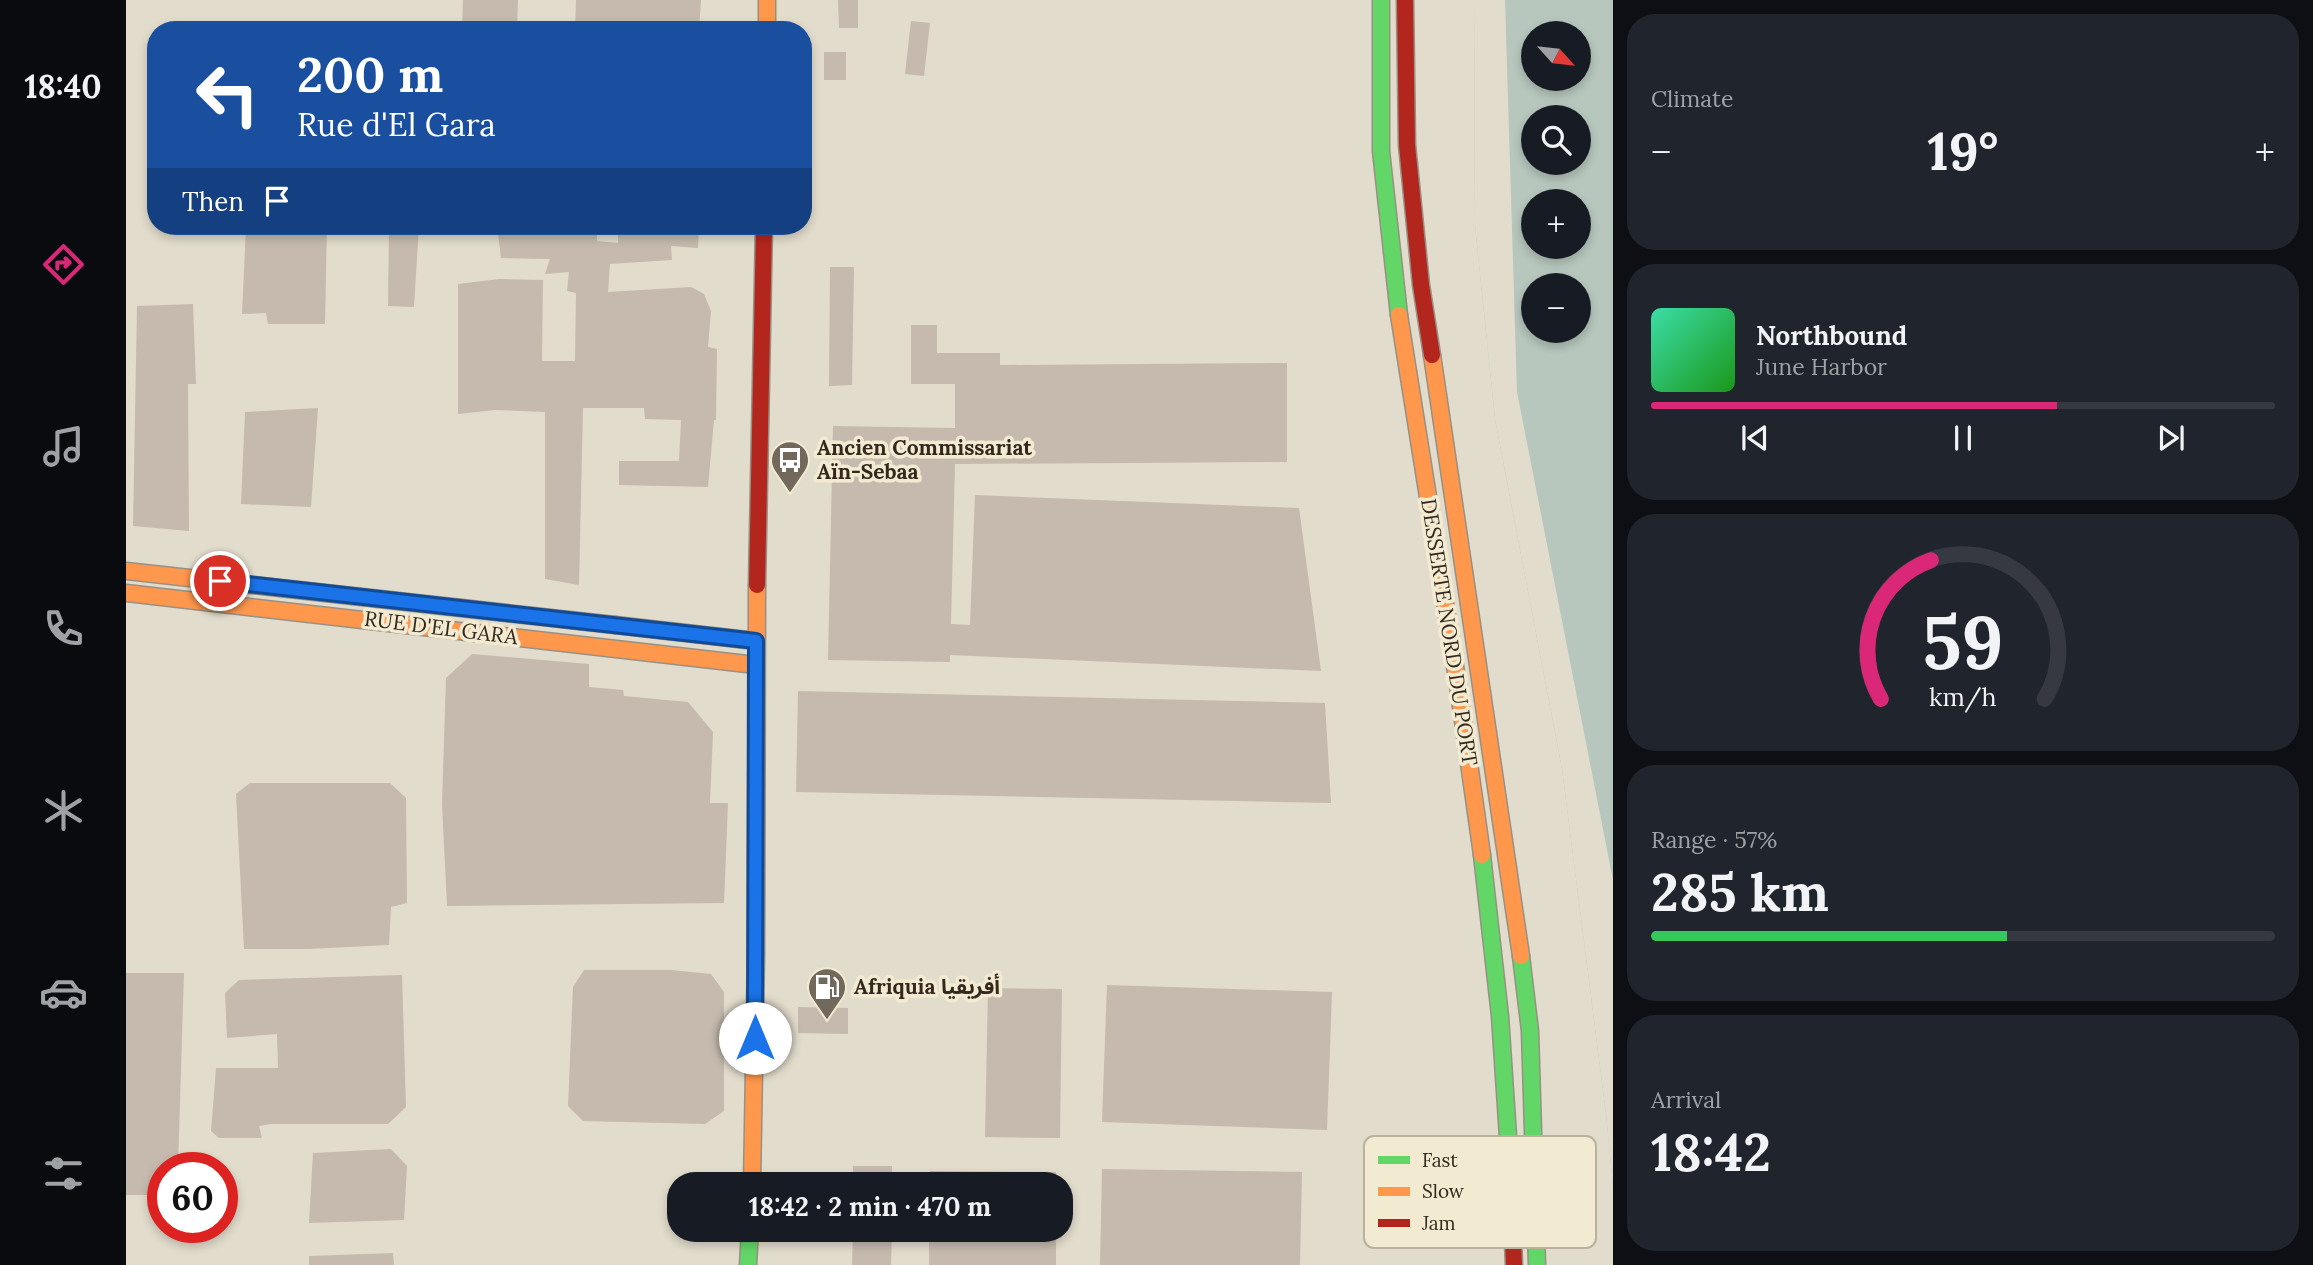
<!DOCTYPE html>
<meta charset="utf-8">
<style>
body{margin:0;font-family:Lora,"Noto Sans Arabic",serif;background:#20242c;color:#f1f3f6;height:100vh;display:flex;flex-direction:column;font-size:26px;white-space:nowrap}
*{box-sizing:border-box;margin:0}
p{font-size:23px;color:#9ea1a6}
.icon{flex:none;width:38px;height:38px;fill:none;stroke:currentColor;stroke-width:2;stroke-linecap:round;stroke-linejoin:round}
.map{position:relative;flex:1;overflow:hidden}
.sheet{display:flex;flex-direction:column;gap:14px;padding:14px;background:#0d0f14;width:700px}
.sheet>*{flex:none}
.guide{position:absolute;left:21px;top:21px;width:665px;height:214px;border-radius:28px;box-shadow:0 4px 10px #0003;background:#1a4fa0;color:#fff;overflow:hidden}
.needle{width:46px;rotate:117deg}
.tools{position:absolute;left:1395px;top:21px;display:grid;gap:14px}
.tools a{display:grid;place-items:center;width:70px;height:70px;border-radius:50%;background:#171b24;box-shadow:0 4px 10px #0003;font-size:35px}
.speed{position:absolute;left:21px;top:1152px;display:flex;gap:14px;font-size:35px;font-weight:700;text-align:center}
.speed>*{display:grid;place-content:center;width:91px;height:91px;border-radius:50%;background:#171b24;box-shadow:0 4px 10px #0003;line-height:1}
.speed .limit{border:10px solid #d22;background:#fff;color:#111}
.pin{position:absolute;display:grid;place-items:center;width:60px;height:60px;color:#fff;margin:-30px;border:4px solid #fff;border-radius:50%;box-shadow:0 2px 7px #0007}
.me{position:absolute;width:77px;margin:-38px;rotate:0deg;stroke-linejoin:round;filter:drop-shadow(0 0 5px #0008)}
.turn{display:flex;align-items:center;gap:24px;height:147px;padding:0 35px;font-size:32px}
.turn .icon{width:91px;height:91px;stroke-width:2.5}
.turn b{display:block;font-size:49px;line-height:60px}
.then{display:flex;align-items:center;height:66px;padding:0 35px;background:#0003;gap:14px;font-size:26px}
.big{font-size:52px;font-weight:700;line-height:1.1}
.sheet .card{flex:1;display:flex;flex-direction:column;justify-content:center;gap:10px;min-width:0;padding:0 24px;border-radius:28px;background:#20242c}
.sheet .dial{align-items:center;gap:0}
.dial svg{height:182px;overflow:visible;fill:none;stroke:#363941;stroke-width:7;stroke-linecap:round;text-anchor:middle}
.dial text{fill:#f1f3f6;stroke:none}
.song{display:flex;align-items:center;gap:21px}
.cover{width:84px;height:84px;border-radius:10px;background:linear-gradient(135deg,hsl(160 70% 55%),hsl(120 70% 35%))}
.played{height:7px;border-radius:4px;background:linear-gradient(90deg,#db2777 65%,#363941 65%)}
.keys{display:flex;justify-content:space-around;direction:ltr}
.heat{display:flex;justify-content:space-between;align-items:center;font-size:38px;direction:ltr}
.charge{height:10px;border-radius:5px;background:linear-gradient(90deg,#34c759 57%,#363941 0)}
.trip{position:absolute;left:541px;top:1172px;width:406px;height:70px;border-radius:28px;background:#171b24;box-shadow:0 4px 10px #0003;font-weight:700;line-height:70px;text-align:center}
main{display:flex;flex:1;min-height:0}
.tabs{display:flex;flex-direction:column;width:126px;justify-content:space-around;align-items:center;background:#090b0e;color:#9ea1a6}
.tabs .icon{width:49px;height:49px}
.tabs .selected{color:#db2777}
.tabs b{font-size:32px;color:#f1f3f6}
.map>svg:first-child{display:block}
.water{fill:#b7c7bd;fill-rule:evenodd}
.pier{fill:#e2dccc}
.building{fill:#c5baad}
.lines{fill:none;stroke-linecap:round;stroke-linejoin:round}
.fast-casing{stroke:#979085;stroke-width:19}
.slow-casing{stroke:#979085;stroke-width:19}
.jam-casing{stroke:#979085;stroke-width:19}
.fast{stroke:#63d668;stroke-width:16}
.slow{stroke:#ff974d;stroke-width:16}
.jam{stroke:#b3261e;stroke-width:16}
.route-casing{stroke:#114b97;stroke-width:18}
.route{stroke:#1a73e8;stroke-width:12}
.labels{text-anchor:middle;stroke-width:7;stroke-linejoin:round;paint-order:stroke}
.poi-label{font-size:21px;font-weight:bold;fill:#35291e;stroke:#f3ead2;text-anchor:start}
.street-label{font-size:21px;fill:#35291e;stroke:#f3ead2}
.key{fill:#f3ead2;stroke:#bab09c;stroke-width:2}
.key-label{font-size:19px;fill:#35291e}
</style>
<main>
<nav class="tabs">
<b>18:40</b>
<svg class="icon selected" aria-label="directions" viewBox="0 0 24 24"><path d="M12 3l9 9-9 9-9-9zM9 14v-3h6M13 9l2 2-2 2"/></svg>
<svg class="icon" aria-label="music" viewBox="0 0 24 24"><path d="M9 18V5l10-2v13"/><circle cx="6" cy="18" r="3"/><circle cx="16" cy="16" r="3"/></svg>
<svg class="icon" aria-label="phone" viewBox="0 0 24 24"><path d="M5 4h4l2 5-3 2q2 4 5 5l2-3 5 2v4C11 20 4 13 5 4z"/></svg>
<svg class="icon" aria-label="climate" viewBox="0 0 24 24"><path d="M12 3v18M4 7l16 10M4 17L20 7"/></svg>
<svg class="icon" aria-label="car" viewBox="0 0 24 24"><path d="M5 17H2v-5l4-1 3-4h7l3 4 3 1v5h-3M9 17h6M6 11h13"/><circle cx="7" cy="17" r="2"/><circle cx="17" cy="17" r="2"/></svg>
<svg class="icon" aria-label="filters" viewBox="0 0 24 24"><path d="M4 7h16M4 17h16"/><circle cx="9" cy="7" r="2"/><circle cx="15" cy="17" r="2"/></svg>
</nav>
<div class="map">
<svg width="1487" height="1265" viewBox="0 0 1487 1265">
<rect width="100%" height="100%" fill="#e2dccc"/>
<path class="water" d="M 1348,0 L 1487,0 L 1487,1186 L 1480,1114 L 1436,769 L 1369,419 L 1349,225 ZM 1407,33 L 1452,33 L 1452,79 L 1407,79 ZM 1407,117 L 1452,117 L 1452,163 L 1407,163 ZM 1407,201 L 1452,201 L 1452,247 L 1407,247 ZM 1407,285 L 1452,285 L 1452,331 L 1407,331 Z"/>
<path class="pier" d="M 1348,0 L 1379,0 L 1391,392 L 1487,880 L 1487,1186 L 1480,1114 L 1436,769 L 1369,419 L 1349,225 Z"/>
<path class="building" d="M 337,0 L 392,0 L 391,30 L 336,30 Z
M 450,0 L 575,0 L 573,30 L 449,30 Z
M 712,0 L 732,0 L 732,28 L 713,28 Z
M 785,21 L 804,23 L 798,76 L 779,74 Z
M 698,52 L 720,52 L 720,80 L 698,80 Z
M 120,226 L 201,226 L 199,324 L 142,324 L 140,313 L 116,314 Z
M 263,226 L 293,226 L 288,307 L 262,306 Z
M 371,226 L 471,226 L 471,241 L 492,243 L 492,226 L 573,226 L 572,248 L 545,246 L 546,260 L 484,264 L 482,292 L 565,287 L 578,294 L 585,311 L 582,347 L 591,349 L 590,420 L 588,420 L 582,487 L 493,485 L 493,461 L 553,461 L 555,420 L 519,419 L 518,408 L 457,408 L 453,585 L 419,579 L 419,412 L 369,410 L 332,414 L 332,284 L 373,279 L 417,280 L 416,361 L 449,361 L 450,293 L 441,291 L 443,272 L 419,274 L 424,259 L 375,258 Z
M 704,267 L 728,267 L 726,385 L 703,386 Z
M 67,304 L 70,384 L 62,384 L 63,531 L 7,526 L 11,306 Z
M 785,325 L 811,325 L 811,353 L 874,353 L 874,365 L 1161,363 L 1161,462 L 829,464 L 825,624 L 844,625 L 849,495 L 1173,508 L 1195,671 L 824,655 L 824,662 L 702,660 L 707,426 L 829,428 L 829,384 L 785,384 Z
M 192,408 L 185,507 L 115,504 L 119,412 Z
M 346,654 L 463,664 L 463,687 L 497,690 L 498,696 L 562,702 L 587,732 L 584,803 L 602,803 L 598,903 L 321,906 L 316,804 L 320,678 Z
M 672,691 L 1199,703 L 1205,803 L 670,792 Z
M 124,783 L 264,783 L 280,798 L 281,903 L 265,907 L 263,945 L 182,949 L 118,949 L 110,794 Z
M 458,970 L 545,970 L 585,974 L 598,992 L 598,1111 L 579,1124 L 457,1121 L 442,1106 L 447,987 Z
M 0,973 L 58,973 L 52,1167 L 37,1167 L 37,1195 L 0,1195 Z
M 276,975 L 280,1107 L 262,1124 L 145,1124 L 133,1126 L 136,1138 L 93,1138 L 85,1131 L 90,1068 L 152,1068 L 151,1034 L 101,1038 L 99,993 L 113,980 Z
M 981,985 L 1206,992 L 1201,1130 L 976,1122 Z
M 862,988 L 936,989 L 934,1138 L 859,1137 Z
M 672,1007 L 722,1008 L 722,1034 L 672,1033 Z
M 265,1149 L 281,1166 L 278,1220 L 183,1223 L 187,1153 Z
M 727,1166 L 766,1166 L 766,1185 L 727,1185 Z
M 976,1169 L 1176,1172 L 1174,1265 L 974,1265 Z
M 804,1171 L 930,1172 L 930,1185 L 803,1185 Z
M 727,1230 L 766,1230 L 765,1265 L 726,1265 Z
M 803,1230 L 930,1230 L 930,1265 L 803,1265 Z
M 267,1253 L 268,1265 L 183,1265 L 183,1256 Z"/>
<g class="lines">
<defs>
<path id="fast" d="M 1255,0 L 1255,151 L 1273,315
M 489,625 L 630,641
M 1356,855 L 1374,1016 L 1384,1167
M 1395,956 L 1404,1031 L 1411,1265
M 622,1265 L 624,1230"/>
<path id="slow" d="M 641,0 L 641,30
M 1273,315 L 1332,685 L 1356,855
M 1306,355 L 1395,956
M 0,571 L 489,625
M 0,593 L 630,665
M 626,1185 L 630,952 L 631,585"/>
<path id="jam" d="M 1279,0 L 1281,145 L 1295,285 L 1306,355
M 631,585 L 638,226
M 1384,1167 L 1388,1265"/>
</defs>
<use href="#fast" class="fast-casing"/>
<use href="#slow" class="slow-casing"/>
<use href="#jam" class="jam-casing"/>
<use href="#fast" class="fast"/>
<use href="#slow" class="slow"/>
<use href="#jam" class="jam"/>
</g>
<g class="lines">
<defs>
<path id="route" d="M 94,581 L 630,641 L 629,1038"/>
</defs>
<use href="#route" class="route-casing"/>
<use href="#route" class="route"/>
</g>
<defs>
<symbol id="bus-pin" viewBox="-11 -11 22 30"><path d="M0 17L-7.5 6A9.5 9.5 0 1 1 7.5 6Z" fill="#72685b" stroke="#f3ead2"/><path d="M-5-6H5V4H4V6H2V4H-2V6H-4V4H-5ZM-3.5-4V0h7V-4ZM-3.5 1.2v1.5H-2V1.2ZM2 1.2v1.5H3.5V1.2Z" fill="#fff"/></symbol>
<symbol id="fuel-pin" viewBox="-11 -11 22 30"><path d="M0 17L-7.5 6A9.5 9.5 0 1 1 7.5 6Z" fill="#72685b" stroke="#f3ead2"/><path d="M-5.5-6h7V0h2V4h1.3V-2.5L3-4.5l.8-.8L6-3V5H2.5V1h-1V6h-7ZM-4.2-4.7v3.2H.2V-4.7Z" fill="#fff"/></symbol>
</defs>
<g fill-rule="evenodd">
<use href="#bus-pin" x="642" y="438" width="44" height="60"/>
<use href="#fuel-pin" x="679" y="965" width="44" height="60"/>
</g>
<g class="labels">
<g class="poi-label">
<text x="691" y="455">Ancien Commissariat<tspan x="691" dy="24">Aïn-Sebaa</tspan></text>
<text x="728" y="994">Afriquia أفريقيا</text>
</g>
<g class="street-label">
<text transform="translate(315 628) rotate(7)" y="7">RUE D'EL GARA</text>
<text transform="translate(1323 632) rotate(81)" y="7">DESSERTE NORD DU PORT</text>
</g>
</g>
<rect x="1238" y="1136" width="232" height="112" rx="10" class="key"/>
<rect x="1252" y="1156" width="32" height="8" fill="#63d668"/>
<rect x="1252" y="1187" width="32" height="9" fill="#ff974d"/>
<rect x="1252" y="1219" width="32" height="8" fill="#b3261e"/>
<g class="key-label">
<text x="1296" y="1167">Fast</text>
<text x="1296" y="1198">Slow</text>
<text x="1296" y="1230">Jam</text>
</g>
</svg>
<div class="tools">
<a><svg class="needle" viewBox="-14 -14 28 28"><path d="M0-13l5 13h-10z" fill="#e53935"/><path d="M0 13l5-13h-10z" fill="#9ea1a6"/></svg></a>
<a><svg class="icon" aria-label="search" viewBox="0 0 24 24"><circle cx="10" cy="10" r="6"/><path d="M15 15l6 6"/></svg></a>
<a>+</a>
<a>−</a>
</div>
<div class="speed"><div class="limit">60</div></div>
<div class="pin" style="left:94px;top:581px;background:#d93025"><svg class="icon" aria-label="arrive" viewBox="0 0 24 24"><path d="M6 21V4h12l-3 4 3 4H6"/></svg></div>
<svg class="me" style="left:629px;top:1038px" viewBox="-20 -20 40 40"><circle r="19" fill="#fff"/><path d="M0-13L10 11 0 6-10 11z" fill="#1a73e8"/></svg>
<div class="trip">18:42 · 2 min · 470 m</div>
<div class="guide">
<div class="turn"><svg class="icon" aria-label="left" viewBox="0 0 24 24"><path d="M17 20v-9H6M10 6l-5 5 5 5"/></svg><div><b>200 m</b>Rue d'El Gara</div></div>
<div class="then">Then<svg class="icon" aria-label="arrive" viewBox="0 0 24 24"><path d="M6 21V4h12l-3 4 3 4H6"/></svg></div>
</div>
</div>
<section class="sheet">
<div class="card"><p>Climate</p>
<div class="heat"><a>−</a><b class="big">19°</b><a>+</a></div>
</div>
<div class="card">
<div class="song"><i class="cover"></i><div><b>Northbound</b><p>June Harbor</p></div></div>
<div class="played"></div>
<div class="keys"><svg class="icon" aria-label="previous" viewBox="0 0 24 24"><path d="M18 5L8 12l10 7zM5 5v14"/></svg><svg class="icon" aria-label="pause" viewBox="0 0 24 24"><path d="M8 5v14M16 5v14"/></svg><svg class="icon" aria-label="next" viewBox="0 0 24 24"><path d="M6 5l10 7-10 7zM19 5v14"/></svg></div>
</div>
<div class="card dial"><svg viewBox="0 0 100 80">
<path d="M14 69A42 42 0 1 1 86 69"/>
<path d="M14 69A42 42 0 0 1 36 8" stroke="#db2777"/>
<text x="50" y="56" font-size="32" font-weight="700">59</text>
<text x="50" y="72" font-size="11">km/h</text>
</svg></div>
<div class="card"><p>Range · 57%</p><b class="big">285 km</b><div class="charge"></div></div>
<div class="card"><p>Arrival</p><b class="big">18:42</b></div>
</section>
</main>
